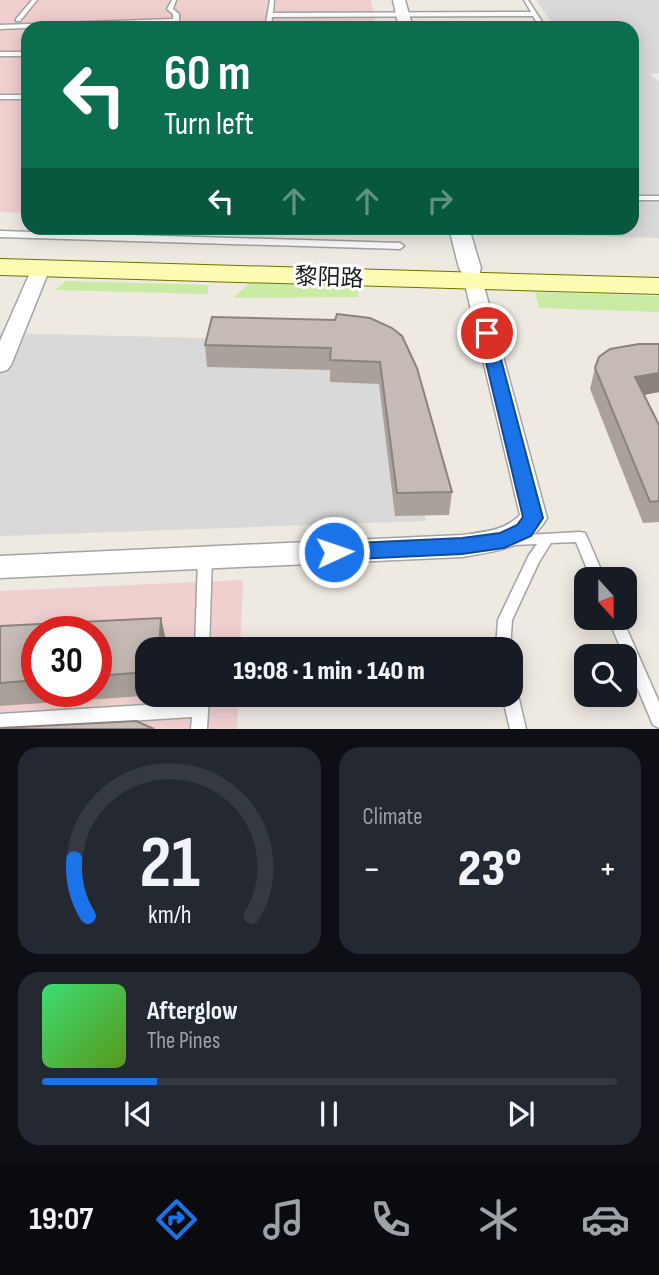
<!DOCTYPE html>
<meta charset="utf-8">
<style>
body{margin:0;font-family:"Sofia Sans Condensed","Noto Sans SC",sans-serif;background:#242831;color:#f1f3f6;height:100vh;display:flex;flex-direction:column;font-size:26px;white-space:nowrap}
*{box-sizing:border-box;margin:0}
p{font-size:23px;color:#9ea1a6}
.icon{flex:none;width:38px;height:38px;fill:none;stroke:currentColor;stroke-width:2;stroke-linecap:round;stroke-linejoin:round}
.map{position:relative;height:729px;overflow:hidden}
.side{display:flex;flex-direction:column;gap:18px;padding:18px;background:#0d0f14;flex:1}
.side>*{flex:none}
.banner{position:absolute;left:21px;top:21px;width:618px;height:214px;border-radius:21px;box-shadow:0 4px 18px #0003;background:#0b6e4f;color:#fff;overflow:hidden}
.needle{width:46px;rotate:159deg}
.buttons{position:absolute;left:574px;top:567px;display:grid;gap:14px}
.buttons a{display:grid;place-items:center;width:63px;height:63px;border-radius:14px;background:#171b24;box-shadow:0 4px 18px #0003;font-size:35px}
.speed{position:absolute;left:21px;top:616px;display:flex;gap:14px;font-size:35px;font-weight:700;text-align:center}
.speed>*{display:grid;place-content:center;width:91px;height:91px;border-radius:50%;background:#171b24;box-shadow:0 4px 18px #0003;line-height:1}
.speed .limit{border:10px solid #d22;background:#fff;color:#111}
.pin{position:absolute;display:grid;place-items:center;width:60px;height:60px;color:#fff;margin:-30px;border:4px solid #fff;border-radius:50%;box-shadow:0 2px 7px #0007}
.me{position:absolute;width:77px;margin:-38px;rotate:87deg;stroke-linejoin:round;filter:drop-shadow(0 0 5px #0008)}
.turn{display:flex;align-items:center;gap:24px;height:147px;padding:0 28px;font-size:32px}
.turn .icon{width:91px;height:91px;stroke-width:2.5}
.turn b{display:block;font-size:49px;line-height:60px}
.lanes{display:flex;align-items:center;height:66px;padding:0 28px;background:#0003;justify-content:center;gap:35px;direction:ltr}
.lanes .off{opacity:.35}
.big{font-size:52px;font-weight:800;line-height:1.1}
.side .card{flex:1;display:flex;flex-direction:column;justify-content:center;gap:10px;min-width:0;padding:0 24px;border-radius:21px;background:#242831}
.side .dial{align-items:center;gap:0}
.dial svg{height:182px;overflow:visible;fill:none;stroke:#363941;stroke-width:7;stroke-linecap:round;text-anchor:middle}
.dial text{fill:#f1f3f6;stroke:none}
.song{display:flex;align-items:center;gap:21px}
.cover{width:84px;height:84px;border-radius:10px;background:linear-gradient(135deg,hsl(140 70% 55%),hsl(90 70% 35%))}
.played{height:7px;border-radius:4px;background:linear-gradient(90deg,#1a73e8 20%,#363941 20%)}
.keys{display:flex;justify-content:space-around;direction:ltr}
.heat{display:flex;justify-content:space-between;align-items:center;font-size:38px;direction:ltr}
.side .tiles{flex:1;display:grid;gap:18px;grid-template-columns:1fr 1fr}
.card:last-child{grid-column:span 2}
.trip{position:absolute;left:135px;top:637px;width:388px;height:70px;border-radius:21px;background:#171b24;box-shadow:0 4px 18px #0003;font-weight:800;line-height:70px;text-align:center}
.tabs{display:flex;height:112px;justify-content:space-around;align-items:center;background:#090b0e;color:#9ea1a6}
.tabs .icon{width:49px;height:49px}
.tabs .on{color:#1a73e8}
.tabs b{font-size:32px;color:#f1f3f6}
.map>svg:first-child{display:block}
.residential{fill:#dad9d9}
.commercial{fill:#f0cfcf;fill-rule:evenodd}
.grass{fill:#caeba4}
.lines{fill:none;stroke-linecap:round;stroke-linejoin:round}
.service-casing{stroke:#a3a3a3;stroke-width:3}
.minor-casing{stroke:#a3a3a3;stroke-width:3}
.tertiary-casing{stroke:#a3a3a3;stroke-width:3}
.secondary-casing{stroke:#6e7501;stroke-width:2}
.service{fill:#fff;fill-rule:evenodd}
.minor{fill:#fff;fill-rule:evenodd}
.tertiary{fill:#fff;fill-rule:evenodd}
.secondary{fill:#fbfbb1;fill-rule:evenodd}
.wall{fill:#aaa19b;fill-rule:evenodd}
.shaded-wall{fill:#8b837e}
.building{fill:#c6bbb4;stroke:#8b837e;stroke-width:2}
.route{fill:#1a73e8;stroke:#114b97;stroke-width:2}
.labels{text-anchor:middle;stroke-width:6;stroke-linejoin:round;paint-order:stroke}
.street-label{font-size:23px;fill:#1c1c1c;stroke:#fff}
</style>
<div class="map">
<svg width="659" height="729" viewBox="0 0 659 729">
<rect width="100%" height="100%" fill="#eee9e1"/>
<path class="residential" d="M 536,0 L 659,0 L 659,73 L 650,74 L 659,82 L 659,238 L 502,233 L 500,228 L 632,228 L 632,28 L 556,28 Z
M 0,333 L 331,341 L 397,382 L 426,521 L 0,536 Z"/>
<path class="commercial" d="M 0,0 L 371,0 L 376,28 L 28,28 L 28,213 L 0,212 Z
M 243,580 L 240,649 L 147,649 L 147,695 L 239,695 L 237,729 L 0,729 L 0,591 ZM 37,632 L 96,632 L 96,691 L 37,691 Z"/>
<path class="grass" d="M 254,279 L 358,279 L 358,297 L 233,298 Z
M 66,281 L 209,285 L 207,294 L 55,290 Z
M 535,292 L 659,296 L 659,312 L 539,308 Z"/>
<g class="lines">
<defs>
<path id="service" d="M 32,0 L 37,0 L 20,21 L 16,21 L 16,19 Z
M 172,0 L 176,0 L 173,9 L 179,14 L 179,28 L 173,28 L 173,22 L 0,29 L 0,25 L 173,19 L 173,14 L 167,9 Z
M 270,0 L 274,0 L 273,13 L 531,12 L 524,0 L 528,0 L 546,28 L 540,28 L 533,16 L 272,17 L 271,28 L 265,28 Z
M 0,52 L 28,52 L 28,56 L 0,56 Z
M 0,95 L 28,95 L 28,99 L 0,99 Z
M 632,196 L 659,196 L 659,200 L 632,200 Z
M 0,231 L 400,243 L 404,246 L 400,249 L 0,237 Z
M 580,532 L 585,533 L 587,537 L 605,579 L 591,579 L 576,542 L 551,543 L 539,562 L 512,620 L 510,649 L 496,649 L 498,620 L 529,555 L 537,544 L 513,545 L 508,544 L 506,540 L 508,536 Z
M 205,553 L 210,554 L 212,558 L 209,649 L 195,649 L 198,558 L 200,554 Z
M 608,618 L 622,618 L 659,702 L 659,728 L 653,725 Z
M 511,688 L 516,690 L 518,695 L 526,729 L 510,729 L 502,695 L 511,695 Z
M 193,695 L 209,695 L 207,729 L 191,729 L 192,717 L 0,729 L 0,714 L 193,702 Z"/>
<path id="minor" d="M 41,263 L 50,268 L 11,365 L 7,370 L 0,372 L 0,341 L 32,268 Z
M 470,263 L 479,268 L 547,518 C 531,548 492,552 462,557 L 0,578 L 0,556 L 462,535 C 484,532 504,531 520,515 L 461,268 Z"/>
<path id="tertiary" d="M 393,0 L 405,0 L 413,28 L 399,28 Z
M 449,228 L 469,228 L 481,268 L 478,273 L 462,273 L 459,268 Z"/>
<path id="secondary" d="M 0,259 L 659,278 L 659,294 L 0,275 Z"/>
</defs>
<use href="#service" class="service-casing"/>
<use href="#minor" class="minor-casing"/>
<use href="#tertiary" class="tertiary-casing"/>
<use href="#secondary" class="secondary-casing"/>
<use href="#service" class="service"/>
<use href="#minor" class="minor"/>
<use href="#tertiary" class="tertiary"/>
<use href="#secondary" class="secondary"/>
</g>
<path class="wall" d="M 370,318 L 452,492 L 449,515 L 395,516 L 379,384 L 330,382 L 330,370 L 207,367 L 205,345 L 335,320 Z
M 595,368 L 659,392 L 644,395 L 659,425 L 659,522 L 643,523 L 590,389 Z
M 161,618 L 166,641 L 166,649 L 147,649 L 147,695 L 157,695 L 0,706 L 0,626 ZM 37,632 L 96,632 L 96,691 L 37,691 Z"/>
<path class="shaded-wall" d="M 659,373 L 659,392 L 628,398 L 635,377 Z
M 161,618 L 166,641 L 166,649 L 159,649 Z"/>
<path class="building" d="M 337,314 L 370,318 L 392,328 L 402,336 L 417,368 L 452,492 L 397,493 L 380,362 L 330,360 L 331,348 L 205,345 L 212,317 L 335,320 Z
M 639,344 L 659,344 L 659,373 L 635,377 L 659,425 L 659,501 L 650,502 L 595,368 L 599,357 L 610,349 Z
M 161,618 L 159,649 L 147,649 L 147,672 L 96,676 L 96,632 L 37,632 L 37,680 L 0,683 L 0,626 Z
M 136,721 L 154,729 L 0,729 L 0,728 Z"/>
<path class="route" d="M 487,329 L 494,333 L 543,518 L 531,536 L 504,548 L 462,554 L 334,560 L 326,558 L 323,552 L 326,546 L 334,544 L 462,538 L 500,533 L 517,525 L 523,517 L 479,333 Z"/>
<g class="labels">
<g class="street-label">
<text transform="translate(329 277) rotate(2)" y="8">黎阳路</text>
</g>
</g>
</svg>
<div class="buttons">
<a><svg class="needle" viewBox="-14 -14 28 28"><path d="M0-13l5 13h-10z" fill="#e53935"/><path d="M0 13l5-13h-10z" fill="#9ea1a6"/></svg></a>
<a><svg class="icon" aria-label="search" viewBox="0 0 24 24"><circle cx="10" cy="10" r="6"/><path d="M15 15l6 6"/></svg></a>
</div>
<div class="speed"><div class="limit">30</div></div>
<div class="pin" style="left:487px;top:333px;background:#d93025"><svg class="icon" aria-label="arrive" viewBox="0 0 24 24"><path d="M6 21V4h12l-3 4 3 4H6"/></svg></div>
<svg class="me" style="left:334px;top:552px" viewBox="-20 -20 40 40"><circle r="17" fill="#1a73e8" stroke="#fff" stroke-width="3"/><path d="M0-11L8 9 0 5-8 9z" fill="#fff"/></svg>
<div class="trip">19:08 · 1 min · 140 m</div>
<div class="banner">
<div class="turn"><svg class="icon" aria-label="left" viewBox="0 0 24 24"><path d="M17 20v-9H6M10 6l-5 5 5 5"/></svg><div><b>60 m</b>Turn left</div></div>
<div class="lanes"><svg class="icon" aria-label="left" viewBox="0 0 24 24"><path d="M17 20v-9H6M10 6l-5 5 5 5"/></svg><svg class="icon off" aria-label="ahead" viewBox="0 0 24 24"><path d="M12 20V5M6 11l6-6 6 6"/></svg><svg class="icon off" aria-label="ahead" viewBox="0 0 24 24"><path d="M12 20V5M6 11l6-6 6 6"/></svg><svg class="icon off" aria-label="right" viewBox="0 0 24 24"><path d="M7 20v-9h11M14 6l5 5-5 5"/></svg></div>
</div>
</div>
<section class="side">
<div class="tiles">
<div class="card dial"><svg viewBox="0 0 100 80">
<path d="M14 69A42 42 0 1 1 86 69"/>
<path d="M14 69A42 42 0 0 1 8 44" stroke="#1a73e8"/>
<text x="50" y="56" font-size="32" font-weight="700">21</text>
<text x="50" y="72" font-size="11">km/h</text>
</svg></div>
<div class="card"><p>Climate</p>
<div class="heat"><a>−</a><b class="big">23°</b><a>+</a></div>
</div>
<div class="card">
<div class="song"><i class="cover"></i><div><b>Afterglow</b><p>The Pines</p></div></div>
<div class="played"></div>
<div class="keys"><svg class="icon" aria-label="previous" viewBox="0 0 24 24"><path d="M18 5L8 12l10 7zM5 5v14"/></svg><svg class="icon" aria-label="pause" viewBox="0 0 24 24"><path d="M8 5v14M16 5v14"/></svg><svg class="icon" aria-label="next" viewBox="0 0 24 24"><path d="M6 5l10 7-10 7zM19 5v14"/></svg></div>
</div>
</div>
</section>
<nav class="tabs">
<b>19:07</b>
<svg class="icon on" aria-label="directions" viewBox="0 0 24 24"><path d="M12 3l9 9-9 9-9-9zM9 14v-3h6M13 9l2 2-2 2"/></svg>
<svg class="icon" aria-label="music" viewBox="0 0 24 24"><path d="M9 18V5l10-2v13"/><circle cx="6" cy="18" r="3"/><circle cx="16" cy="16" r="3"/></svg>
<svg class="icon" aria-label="phone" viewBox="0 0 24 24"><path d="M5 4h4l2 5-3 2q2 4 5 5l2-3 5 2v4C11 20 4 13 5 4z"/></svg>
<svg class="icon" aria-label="climate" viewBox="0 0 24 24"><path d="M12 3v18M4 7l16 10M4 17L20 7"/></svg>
<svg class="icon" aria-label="car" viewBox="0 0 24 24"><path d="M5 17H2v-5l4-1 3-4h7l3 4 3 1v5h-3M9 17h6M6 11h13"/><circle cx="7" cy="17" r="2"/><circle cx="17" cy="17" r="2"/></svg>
</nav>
